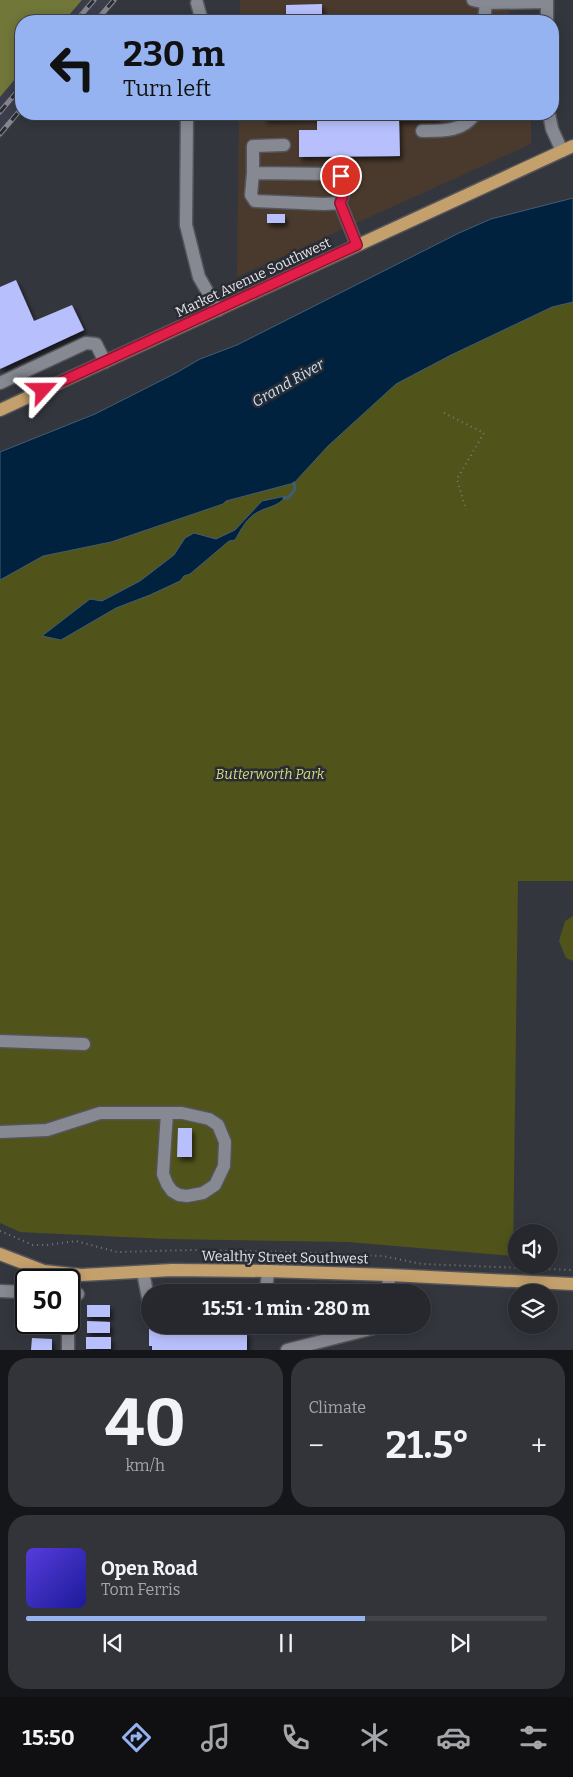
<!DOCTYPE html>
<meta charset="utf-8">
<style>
body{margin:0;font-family:Bitter,serif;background:#33343a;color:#f1f3f6;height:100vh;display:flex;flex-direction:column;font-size:19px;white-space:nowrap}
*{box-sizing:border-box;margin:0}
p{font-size:16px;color:#a4a6aa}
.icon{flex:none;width:28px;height:28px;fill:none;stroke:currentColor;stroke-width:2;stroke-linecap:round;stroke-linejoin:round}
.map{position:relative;height:1350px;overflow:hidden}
.details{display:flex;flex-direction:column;gap:8px;padding:8px;background:#151619;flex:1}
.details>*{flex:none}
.banner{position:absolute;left:15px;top:15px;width:544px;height:105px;border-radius:20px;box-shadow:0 2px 12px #0003,0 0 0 1px #43444a;background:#95b2f1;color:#111;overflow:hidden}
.buttons{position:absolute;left:508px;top:1224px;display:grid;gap:10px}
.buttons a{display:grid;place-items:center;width:50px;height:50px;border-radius:50%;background:#27282e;box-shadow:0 2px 12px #0003,0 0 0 1px #43444a;font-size:25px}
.speed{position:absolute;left:15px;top:1269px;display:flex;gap:10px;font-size:25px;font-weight:700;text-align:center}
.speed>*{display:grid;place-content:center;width:65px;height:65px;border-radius:50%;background:#27282e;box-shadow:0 2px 12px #0003,0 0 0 1px #43444a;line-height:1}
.speed .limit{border:2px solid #111;border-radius:8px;background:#fff;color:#111}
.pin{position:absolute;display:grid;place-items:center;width:42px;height:42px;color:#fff;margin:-21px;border:2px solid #fff;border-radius:50%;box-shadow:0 1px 5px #0007}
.me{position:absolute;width:55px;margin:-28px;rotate:66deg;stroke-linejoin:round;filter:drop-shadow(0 0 4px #0008)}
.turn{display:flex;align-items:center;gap:18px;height:105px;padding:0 25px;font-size:22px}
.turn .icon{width:65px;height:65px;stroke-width:2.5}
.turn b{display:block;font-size:35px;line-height:42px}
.big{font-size:38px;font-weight:700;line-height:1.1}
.details .widget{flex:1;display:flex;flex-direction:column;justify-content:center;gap:8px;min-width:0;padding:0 18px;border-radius:20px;background:#33343a}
.details .dial{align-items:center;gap:0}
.dial b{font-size:65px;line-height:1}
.song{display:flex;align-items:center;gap:15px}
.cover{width:60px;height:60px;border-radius:8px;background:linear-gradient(135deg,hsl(250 70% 55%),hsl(240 70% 35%))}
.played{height:5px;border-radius:2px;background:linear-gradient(90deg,#95b2f1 65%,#43444a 65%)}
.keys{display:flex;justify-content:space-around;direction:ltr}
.heat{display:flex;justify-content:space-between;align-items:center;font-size:28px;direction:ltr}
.details .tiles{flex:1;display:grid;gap:8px;grid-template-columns:1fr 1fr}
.widget:last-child{grid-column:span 2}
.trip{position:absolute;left:141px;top:1284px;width:290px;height:50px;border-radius:25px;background:#27282e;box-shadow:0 2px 12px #0003,0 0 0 1px #43444a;font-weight:700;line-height:50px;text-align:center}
.menu{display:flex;height:80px;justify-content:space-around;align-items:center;background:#101012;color:#a4a6aa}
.menu .icon{width:35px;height:35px}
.menu .current{color:#95b2f1}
.menu b{font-size:22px;color:#f1f3f6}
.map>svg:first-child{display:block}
.built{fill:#3b3d4b}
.industrial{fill:#4a3a2e}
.green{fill:#50541a}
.forest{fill:#717739}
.water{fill:#00223f;stroke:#445c72}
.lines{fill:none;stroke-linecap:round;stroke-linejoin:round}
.stream{stroke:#445c72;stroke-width:3}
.building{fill:#b7c0fc;filter:url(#shadow)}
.minor-casing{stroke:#54555b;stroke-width:15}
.major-casing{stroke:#54555b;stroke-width:15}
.path{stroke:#787a81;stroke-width:2;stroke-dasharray:1 4;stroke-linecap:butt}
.minor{stroke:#878992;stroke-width:12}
.major{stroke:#c4a06c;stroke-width:12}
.rail-casing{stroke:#86878e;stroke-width:5}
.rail{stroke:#2a2c33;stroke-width:3;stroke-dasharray:9;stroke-linecap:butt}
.route-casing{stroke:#92132f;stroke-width:12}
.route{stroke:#e11d48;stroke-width:9}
.labels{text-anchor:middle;stroke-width:5;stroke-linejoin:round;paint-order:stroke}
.street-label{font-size:14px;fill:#e3e4e9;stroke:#2a2c33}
.park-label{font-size:14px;font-style:italic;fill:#d1d97f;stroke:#2a2c33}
.water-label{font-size:15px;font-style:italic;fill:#c4dff9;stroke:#2a2c33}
</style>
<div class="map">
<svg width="573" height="1350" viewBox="0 0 573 1350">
<defs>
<filter id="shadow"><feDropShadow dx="2.5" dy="4" stdDeviation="2.5" flood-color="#0009"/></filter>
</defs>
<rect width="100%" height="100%" fill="#34363e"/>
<path class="built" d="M 82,0 L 119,0 L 101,21 L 64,21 Z
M 21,72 L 21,114 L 0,140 L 0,97 Z"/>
<path class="industrial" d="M 240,0 L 509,0 L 509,17 L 519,21 L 240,21 Z
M 239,114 L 531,114 L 531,144 L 237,277 Z"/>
<path class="green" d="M 573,302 L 573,881 L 518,881 L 513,1256 L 348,1242 L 166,1239 L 20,1232 L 0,1223 L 0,580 L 43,556 L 111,542 L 223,504 L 226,501 L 294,483 L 328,446 L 396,384 L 451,355 L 552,307 Z
M 573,916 L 573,961 L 566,958 L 559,941 L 565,921 Z"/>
<path class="forest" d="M 0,0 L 82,0 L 64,21 L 21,21 L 21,72 L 0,97 Z"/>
<path class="water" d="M 573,198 L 573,302 L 552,307 L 451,355 L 396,384 L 328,446 L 294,483 L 226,501 L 223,504 L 111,542 L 43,556 L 0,580 L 0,452 L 95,414 L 176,373 L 200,359 L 237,345 L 459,233 L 491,219 Z
M 286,496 C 278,507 269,506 258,512 C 247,517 241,530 235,540 L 229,541 L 190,574 L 184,576 L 180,581 L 150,595 L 116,608 L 61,640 L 42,636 L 90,599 L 102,601 L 140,581 L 174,555 L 185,538 L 194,533 L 216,539 L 235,530 L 262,501 Z"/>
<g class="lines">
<path class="stream" d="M 284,498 L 288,498 L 295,489 L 294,483"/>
</g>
<path class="building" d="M 322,4 L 322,21 L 286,21 L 286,5 Z
M 264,114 L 438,114 L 438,119 L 399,120 L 400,156 L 299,157 L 299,130 L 317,130 L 317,118 L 264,119 Z
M 267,214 L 285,214 L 285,223 L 267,223 Z
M 16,280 L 34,321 L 72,305 L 84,330 L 0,369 L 0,287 Z
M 178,1128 L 192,1128 L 192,1157 L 177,1157 Z
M 87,1305 L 110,1305 L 110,1317 L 87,1317 Z
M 87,1321 L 110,1322 L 110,1333 L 87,1333 Z
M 149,1329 L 179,1329 L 179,1332 L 247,1332 L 247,1350 L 152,1350 L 152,1346 L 149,1346 Z
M 86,1337 L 111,1337 L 111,1349 L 86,1349 Z
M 32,1338 L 52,1339 L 52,1350 L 31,1350 Z"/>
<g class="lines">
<defs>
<path id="minor" d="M 473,0 L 486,3 L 547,2
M 547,0 L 547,21
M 197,3 L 202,21
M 484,21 L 486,3
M 187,114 L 186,225 L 199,277 L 218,310
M 549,114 L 552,129 L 562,151
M 422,131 C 442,131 463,132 475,114
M 253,173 L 253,146 L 284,145
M 340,203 L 345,189 L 341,176 L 336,174 L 253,173 L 251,195 L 255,201 L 324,204 L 340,203 L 357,245
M 0,383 L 86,343 L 96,344 L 105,362
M 0,1041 L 84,1044
M 0,1132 L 47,1130 L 100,1113 L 182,1113 L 209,1119 L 218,1125 L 225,1142 L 224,1166 L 215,1185 L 203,1193 L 187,1196 L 179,1195 L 172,1191 L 167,1184 L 163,1174 L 167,1113
M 143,1272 L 150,1308
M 0,1291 L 26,1292
M 266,1292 L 268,1271
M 388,1292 L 389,1275
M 69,1295 L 78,1294
M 68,1322 L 68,1350
M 287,1350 L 386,1325"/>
<path id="major" d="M 0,410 L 573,146
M 0,1254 L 44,1271 L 81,1275 L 172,1270 L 268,1271 L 389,1275 L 573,1284"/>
</defs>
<use href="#minor" class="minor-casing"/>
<use href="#major" class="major-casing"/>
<path class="path" d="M 444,413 L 484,433 L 457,479 L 466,510
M 0,1231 L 33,1245 L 47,1245 L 76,1241 L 117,1252 L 192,1250 L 297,1252 L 383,1256 L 422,1264 L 573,1270"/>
<use href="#minor" class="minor"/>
<use href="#major" class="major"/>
<defs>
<path id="rail" d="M 76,21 L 94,0
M 96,21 L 114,0
M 0,112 L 21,87
M 0,134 L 21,109"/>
</defs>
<use href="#rail" class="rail-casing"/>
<use href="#rail" class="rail"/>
</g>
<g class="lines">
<defs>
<path id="route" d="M 43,390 L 357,245 L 340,203 L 345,189 L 341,176"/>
</defs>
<use href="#route" class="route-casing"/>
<use href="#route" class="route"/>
</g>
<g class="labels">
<g class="street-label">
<text transform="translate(253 277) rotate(-25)" y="5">Market Avenue Southwest</text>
<text transform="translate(285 1257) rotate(1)" y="5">Wealthy Street Southwest</text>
</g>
<g class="park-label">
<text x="270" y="779">Butterworth Park</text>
</g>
<g class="water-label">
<text transform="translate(288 383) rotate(-30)" y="5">Grand River</text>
</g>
</g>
</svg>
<div class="buttons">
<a><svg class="icon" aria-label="sound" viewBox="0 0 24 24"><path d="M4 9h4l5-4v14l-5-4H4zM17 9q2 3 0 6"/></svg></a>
<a><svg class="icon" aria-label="layers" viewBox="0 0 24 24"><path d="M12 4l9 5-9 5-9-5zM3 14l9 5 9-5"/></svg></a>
</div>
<div class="speed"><div class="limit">50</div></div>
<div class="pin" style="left:341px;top:176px;background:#d93025"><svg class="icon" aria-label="arrive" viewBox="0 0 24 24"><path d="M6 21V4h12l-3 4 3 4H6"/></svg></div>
<svg class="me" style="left:43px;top:390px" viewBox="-20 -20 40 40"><path d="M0-17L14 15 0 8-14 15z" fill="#e11d48" stroke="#fff" stroke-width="4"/></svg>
<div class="trip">15:51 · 1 min · 280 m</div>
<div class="banner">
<div class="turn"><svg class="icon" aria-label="left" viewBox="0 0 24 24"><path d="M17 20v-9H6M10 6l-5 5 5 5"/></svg><div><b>230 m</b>Turn left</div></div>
</div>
</div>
<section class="details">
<div class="tiles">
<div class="widget dial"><b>40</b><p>km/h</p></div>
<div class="widget"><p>Climate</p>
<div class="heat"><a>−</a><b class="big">21.5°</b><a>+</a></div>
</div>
<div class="widget">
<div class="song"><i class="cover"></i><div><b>Open Road</b><p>Tom Ferris</p></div></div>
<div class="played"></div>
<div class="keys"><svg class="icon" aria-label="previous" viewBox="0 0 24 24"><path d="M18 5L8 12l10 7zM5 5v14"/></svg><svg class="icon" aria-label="pause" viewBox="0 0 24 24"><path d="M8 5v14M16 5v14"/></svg><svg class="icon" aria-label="next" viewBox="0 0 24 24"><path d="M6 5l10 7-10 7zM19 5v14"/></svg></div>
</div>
</div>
</section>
<nav class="menu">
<b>15:50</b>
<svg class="icon current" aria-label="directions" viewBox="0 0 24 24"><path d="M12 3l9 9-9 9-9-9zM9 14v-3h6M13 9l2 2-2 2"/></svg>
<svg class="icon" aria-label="music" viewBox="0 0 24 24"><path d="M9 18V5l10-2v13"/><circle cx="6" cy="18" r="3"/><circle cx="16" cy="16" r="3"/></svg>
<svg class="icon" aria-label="phone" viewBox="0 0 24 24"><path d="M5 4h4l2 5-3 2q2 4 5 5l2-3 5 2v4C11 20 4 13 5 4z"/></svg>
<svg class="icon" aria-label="climate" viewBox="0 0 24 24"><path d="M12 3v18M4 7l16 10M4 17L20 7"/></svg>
<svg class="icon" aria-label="car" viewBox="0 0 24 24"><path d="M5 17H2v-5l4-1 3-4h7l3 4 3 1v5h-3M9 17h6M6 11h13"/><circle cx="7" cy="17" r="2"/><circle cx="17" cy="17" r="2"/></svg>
<svg class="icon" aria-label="filters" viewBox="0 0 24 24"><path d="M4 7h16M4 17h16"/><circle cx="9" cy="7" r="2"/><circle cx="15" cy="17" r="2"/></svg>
</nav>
